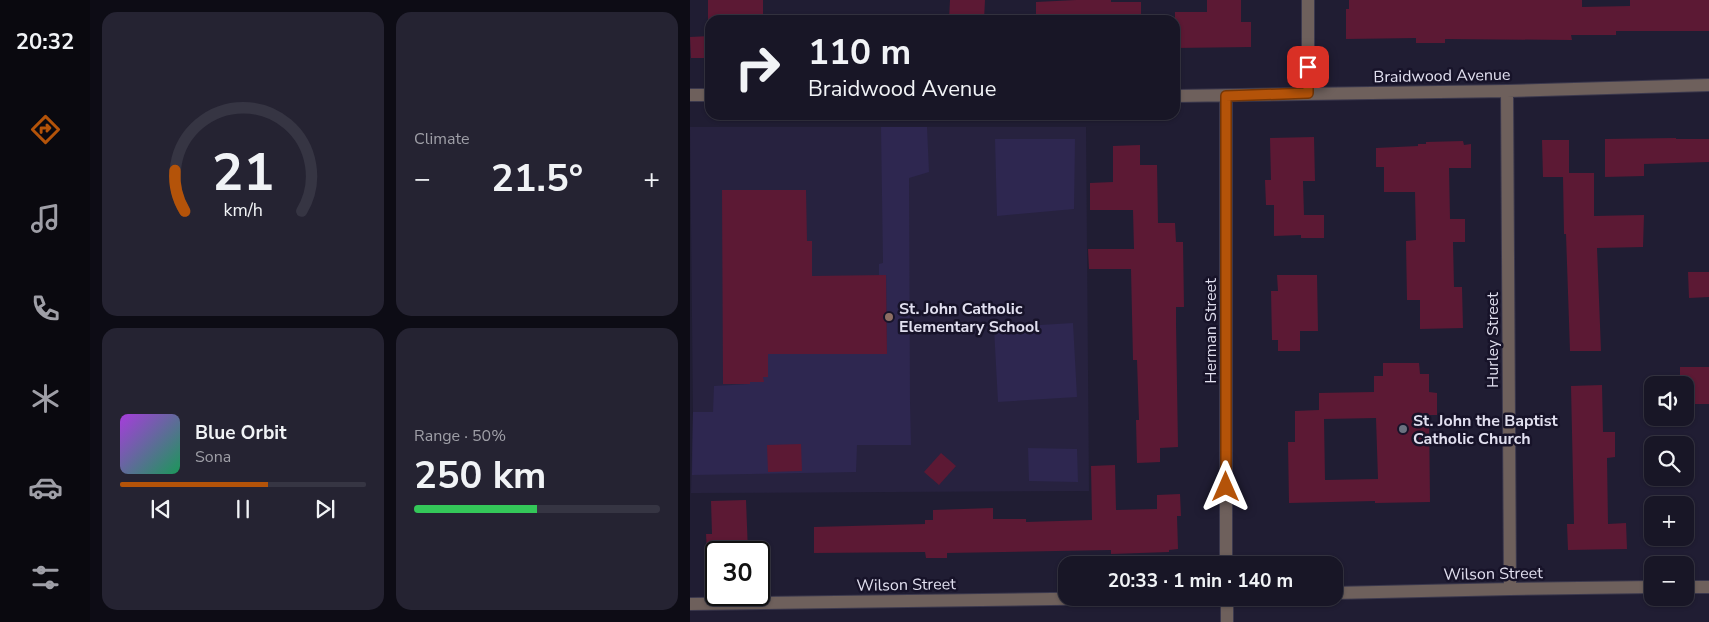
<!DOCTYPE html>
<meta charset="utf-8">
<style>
body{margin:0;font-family:"Nunito Sans",sans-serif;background:#252332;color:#f1f3f6;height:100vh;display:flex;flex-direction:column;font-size:19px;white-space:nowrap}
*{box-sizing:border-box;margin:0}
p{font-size:16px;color:#9f9fa7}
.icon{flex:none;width:28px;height:28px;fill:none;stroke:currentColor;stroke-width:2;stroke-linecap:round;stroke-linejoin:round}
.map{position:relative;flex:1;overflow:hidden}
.details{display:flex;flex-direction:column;gap:12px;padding:12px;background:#0d0c15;width:600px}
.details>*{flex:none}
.banner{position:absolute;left:15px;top:15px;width:475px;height:105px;border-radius:15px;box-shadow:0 1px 4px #0004,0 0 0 1px #363543;background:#181626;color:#f1f3f6;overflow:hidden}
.buttons{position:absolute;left:954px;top:376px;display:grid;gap:10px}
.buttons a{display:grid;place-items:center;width:50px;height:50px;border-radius:10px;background:#181626;box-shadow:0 1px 4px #0004,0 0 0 1px #363543;font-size:25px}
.speed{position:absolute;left:15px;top:541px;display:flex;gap:10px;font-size:25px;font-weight:700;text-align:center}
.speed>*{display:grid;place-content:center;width:65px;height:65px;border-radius:50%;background:#181626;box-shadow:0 1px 4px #0004,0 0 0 1px #363543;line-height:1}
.speed .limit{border:2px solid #111;border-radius:8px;background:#fff;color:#111}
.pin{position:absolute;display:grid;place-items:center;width:42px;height:42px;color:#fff;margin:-21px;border-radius:10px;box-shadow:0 2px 8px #0006}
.me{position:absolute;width:55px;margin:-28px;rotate:0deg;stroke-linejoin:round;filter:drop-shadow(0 0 4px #0008)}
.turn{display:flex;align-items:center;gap:18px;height:105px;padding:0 20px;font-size:22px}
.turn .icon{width:65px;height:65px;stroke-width:2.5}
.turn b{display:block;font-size:35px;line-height:42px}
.big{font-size:38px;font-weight:700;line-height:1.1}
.details .widget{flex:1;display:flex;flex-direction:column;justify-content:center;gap:8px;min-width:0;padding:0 18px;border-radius:15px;background:#252332}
.details .dial{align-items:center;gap:0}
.dial svg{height:130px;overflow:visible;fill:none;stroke:#363543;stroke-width:7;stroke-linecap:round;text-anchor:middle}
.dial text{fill:#f1f3f6;stroke:none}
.song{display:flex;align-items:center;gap:15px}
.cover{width:60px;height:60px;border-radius:8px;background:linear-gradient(135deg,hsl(280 70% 55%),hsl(150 70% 35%))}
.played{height:5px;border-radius:2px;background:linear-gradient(90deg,#b45309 60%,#363543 60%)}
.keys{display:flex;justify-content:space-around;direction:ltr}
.heat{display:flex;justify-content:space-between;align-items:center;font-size:28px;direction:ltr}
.charge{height:8px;border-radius:4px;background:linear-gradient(90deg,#34c759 50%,#363543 0)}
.details .tiles{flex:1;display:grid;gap:12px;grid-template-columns:repeat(2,1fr)}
.trip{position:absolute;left:368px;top:556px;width:285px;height:50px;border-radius:15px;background:#181626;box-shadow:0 1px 4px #0004,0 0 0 1px #363543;font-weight:700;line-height:50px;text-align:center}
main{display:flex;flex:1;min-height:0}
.dock{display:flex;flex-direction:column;width:90px;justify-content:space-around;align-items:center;background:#0a090f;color:#9f9fa7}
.dock .icon{width:35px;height:35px}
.dock .selected{color:#b45309}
.dock b{font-size:22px;color:#f1f3f6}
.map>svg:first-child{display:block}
.built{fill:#27223f}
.green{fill:#2e2750}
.building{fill:#5c1934;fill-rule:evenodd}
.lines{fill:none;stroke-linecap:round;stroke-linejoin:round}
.minor-casing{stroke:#3b384d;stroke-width:14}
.minor{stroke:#6e605c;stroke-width:12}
.route-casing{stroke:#753606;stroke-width:12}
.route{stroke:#b45309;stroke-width:9}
.education-dot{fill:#8d6e63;stroke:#171329;stroke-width:2}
.worship-dot{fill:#6b7280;stroke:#171329;stroke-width:2}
.labels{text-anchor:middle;stroke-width:5;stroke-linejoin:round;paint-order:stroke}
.street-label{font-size:16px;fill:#e1dfef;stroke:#171329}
.poi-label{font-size:16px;font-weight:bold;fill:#e1dfef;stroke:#171329;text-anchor:start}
</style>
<main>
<nav class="dock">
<b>20:32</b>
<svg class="icon selected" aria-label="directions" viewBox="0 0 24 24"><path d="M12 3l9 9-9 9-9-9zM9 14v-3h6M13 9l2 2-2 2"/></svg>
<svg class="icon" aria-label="music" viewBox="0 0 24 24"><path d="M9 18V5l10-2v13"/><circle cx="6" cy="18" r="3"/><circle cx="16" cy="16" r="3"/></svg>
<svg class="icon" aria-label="phone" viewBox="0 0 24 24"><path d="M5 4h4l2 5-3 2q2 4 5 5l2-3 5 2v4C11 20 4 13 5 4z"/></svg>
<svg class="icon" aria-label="climate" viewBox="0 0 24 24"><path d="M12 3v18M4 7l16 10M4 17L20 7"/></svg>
<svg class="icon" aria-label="car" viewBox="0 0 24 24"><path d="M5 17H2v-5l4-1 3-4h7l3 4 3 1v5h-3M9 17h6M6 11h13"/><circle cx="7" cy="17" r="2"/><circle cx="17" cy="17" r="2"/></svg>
<svg class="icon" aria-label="filters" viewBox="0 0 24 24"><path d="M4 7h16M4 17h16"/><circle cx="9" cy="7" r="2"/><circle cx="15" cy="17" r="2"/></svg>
</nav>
<section class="details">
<div class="tiles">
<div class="widget dial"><svg viewBox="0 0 100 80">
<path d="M14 69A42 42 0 1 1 86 69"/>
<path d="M14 69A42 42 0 0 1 8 44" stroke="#b45309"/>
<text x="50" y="56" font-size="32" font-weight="700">21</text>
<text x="50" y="72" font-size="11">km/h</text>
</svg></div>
<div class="widget"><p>Climate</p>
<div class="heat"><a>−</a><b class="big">21.5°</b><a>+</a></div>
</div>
<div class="widget">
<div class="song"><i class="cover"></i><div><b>Blue Orbit</b><p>Sona</p></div></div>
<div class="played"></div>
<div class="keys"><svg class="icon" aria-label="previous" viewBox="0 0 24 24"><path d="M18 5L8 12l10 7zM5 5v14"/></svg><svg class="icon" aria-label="pause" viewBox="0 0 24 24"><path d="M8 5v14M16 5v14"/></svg><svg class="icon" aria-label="next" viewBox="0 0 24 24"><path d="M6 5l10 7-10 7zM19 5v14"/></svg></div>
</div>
<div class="widget"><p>Range · 50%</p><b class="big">250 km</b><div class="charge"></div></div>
</div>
</section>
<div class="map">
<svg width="1019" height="622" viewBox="0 0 1019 622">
<rect width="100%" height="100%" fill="#201d33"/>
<path class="built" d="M 0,127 L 396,127 L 399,491 L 1,493 L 3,412 Z"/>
<path class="green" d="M 191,127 L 237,127 L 239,172 L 219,178 L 220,402 L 221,445 L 167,445 L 166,472 L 2,475 L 3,412 L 23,412 L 24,386 L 59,384 L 60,382 L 73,382 L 73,377 L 78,377 L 78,354 L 197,353 L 196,275 L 189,275 L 189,264 L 193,263 Z
M 305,139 L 385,139 L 384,209 L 307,216 Z
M 383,323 L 387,397 L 308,402 L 304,328 Z
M 338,448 L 387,449 L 388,482 L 339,481 Z"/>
<path class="building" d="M 18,0 L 73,0 L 73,20 L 18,20 Z
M 260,0 L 295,0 L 294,20 L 259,20 Z
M 386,0 L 421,0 L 421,2 L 451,2 L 451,20 L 346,20 L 346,2 Z
M 517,0 L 551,0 L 551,22 L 561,22 L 561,47 L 485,48 L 485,12 L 517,12 Z
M 659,0 L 892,0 L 892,7 L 940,6 L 940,0 L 1019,0 L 1019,31 L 926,31 L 926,35 L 881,35 L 882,40 L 755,39 L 755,43 L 726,43 L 726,38 L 656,39 L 656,9 L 659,9 Z
M 20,36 L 20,58 L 1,58 L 0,37 Z
M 624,137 L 625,181 L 613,181 L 614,215 L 634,215 L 634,238 L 611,238 L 611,235 L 584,236 L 584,205 L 576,205 L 575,180 L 581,180 L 580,138 Z
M 986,138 L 986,139 L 1019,139 L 1019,162 L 954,164 L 954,176 L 915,177 L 915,139 Z
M 852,140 L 879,140 L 879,173 L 904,173 L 904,216 L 954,215 L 953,247 L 907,248 L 911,351 L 880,351 L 876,234 L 874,234 L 873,177 L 853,177 Z
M 773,141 L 774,145 L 781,144 L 781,168 L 759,168 L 760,219 L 775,219 L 775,242 L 763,242 L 764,287 L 772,287 L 773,328 L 730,329 L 730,300 L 717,300 L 716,241 L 726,240 L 725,192 L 694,192 L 694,167 L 686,167 L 686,148 L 728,146 L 728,144 L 736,144 L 736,142 Z
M 450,145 L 450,165 L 467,165 L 468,223 L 485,223 L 486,242 L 493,242 L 494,307 L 486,307 L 486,323 L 488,447 L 470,448 L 470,462 L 447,463 L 446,420 L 449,420 L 447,360 L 443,360 L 441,269 L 399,269 L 398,249 L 444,249 L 443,210 L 400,210 L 400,183 L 423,182 L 423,146 Z
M 32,190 L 116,190 L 117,241 L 122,241 L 122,276 L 196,275 L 197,354 L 78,354 L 78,377 L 73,377 L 74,382 L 60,382 L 60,384 L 33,384 Z
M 998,272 L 1019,272 L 1019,297 L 999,298 Z
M 587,275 L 627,275 L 628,331 L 610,331 L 610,351 L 588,351 L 588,340 L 582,340 L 581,291 L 588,291 Z
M 693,363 L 729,363 L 730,374 L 739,374 L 739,392 L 747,393 L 747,415 L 739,415 L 740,502 L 685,503 L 685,501 L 599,503 L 598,442 L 605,442 L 605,411 L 629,410 L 629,393 L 684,392 L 684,376 L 693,376 ZM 686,418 L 688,479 L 635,480 L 634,419 Z
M 990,367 L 1019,367 L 1019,404 L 995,404 L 995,385 L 990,385 Z
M 912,385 L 913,432 L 925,432 L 925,457 L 917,458 L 918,524 L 936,523 L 937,549 L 878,550 L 877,524 L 884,524 L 881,386 Z
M 111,444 L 112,471 L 78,472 L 77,445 Z
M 251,453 L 266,466 L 249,485 L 234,472 Z
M 425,465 L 426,510 L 467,509 L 467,495 L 490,494 L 491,516 L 487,516 L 488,549 L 479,550 L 479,552 L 421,554 L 421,550 L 257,553 L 257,558 L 236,558 L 235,552 L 124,553 L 124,527 L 235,524 L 235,520 L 243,520 L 243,510 L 303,508 L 303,519 L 336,519 L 336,522 L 402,520 L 401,466 Z
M 56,500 L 58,552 L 17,552 L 16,534 L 22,534 L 21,501 Z"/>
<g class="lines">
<defs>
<path id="minor" d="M 618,0 L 618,93
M 817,91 L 820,589
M 0,95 L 20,95
M 485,96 L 817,91 L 1019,85
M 536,565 L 536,96
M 995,587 L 1019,587
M 644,593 L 820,589 L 962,587
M 537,598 L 537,622
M 0,604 L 432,598"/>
</defs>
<use href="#minor" class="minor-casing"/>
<use href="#minor" class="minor"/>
</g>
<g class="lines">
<defs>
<path id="route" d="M 536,487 L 536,96 L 618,93 L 618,67"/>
</defs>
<use href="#route" class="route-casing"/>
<use href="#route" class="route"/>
</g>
<circle class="education-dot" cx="199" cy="317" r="5"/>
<circle class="worship-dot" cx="713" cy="429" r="5"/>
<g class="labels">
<g class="street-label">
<text transform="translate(752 75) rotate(-1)" y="6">Braidwood Avenue</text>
<text transform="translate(520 331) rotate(-90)" y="6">Herman Street</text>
<text transform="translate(802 340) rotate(-90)" y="6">Hurley Street</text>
<text transform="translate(803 573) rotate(-1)" y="6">Wilson Street</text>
<text transform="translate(216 584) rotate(-1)" y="6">Wilson Street</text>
</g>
<g class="poi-label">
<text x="209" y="314">St. John Catholic<tspan x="209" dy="18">Elementary School</tspan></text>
<text x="723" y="426">St. John the Baptist<tspan x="723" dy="18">Catholic Church</tspan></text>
</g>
</g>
</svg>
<div class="buttons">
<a><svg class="icon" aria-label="sound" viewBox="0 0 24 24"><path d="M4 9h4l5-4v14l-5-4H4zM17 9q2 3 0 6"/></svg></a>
<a><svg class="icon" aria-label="search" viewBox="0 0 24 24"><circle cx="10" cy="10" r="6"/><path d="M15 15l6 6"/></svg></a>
<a>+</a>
<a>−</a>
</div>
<div class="speed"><div class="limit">30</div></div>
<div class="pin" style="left:618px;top:67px;background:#d93025"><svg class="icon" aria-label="arrive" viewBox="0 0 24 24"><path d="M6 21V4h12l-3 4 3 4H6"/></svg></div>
<svg class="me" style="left:536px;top:487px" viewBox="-20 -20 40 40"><path d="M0-17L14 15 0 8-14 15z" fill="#b45309" stroke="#fff" stroke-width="4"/></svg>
<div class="trip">20:33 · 1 min · 140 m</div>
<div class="banner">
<div class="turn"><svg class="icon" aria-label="right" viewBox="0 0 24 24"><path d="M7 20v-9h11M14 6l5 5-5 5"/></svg><div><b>110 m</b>Braidwood Avenue</div></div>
</div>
</div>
</main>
